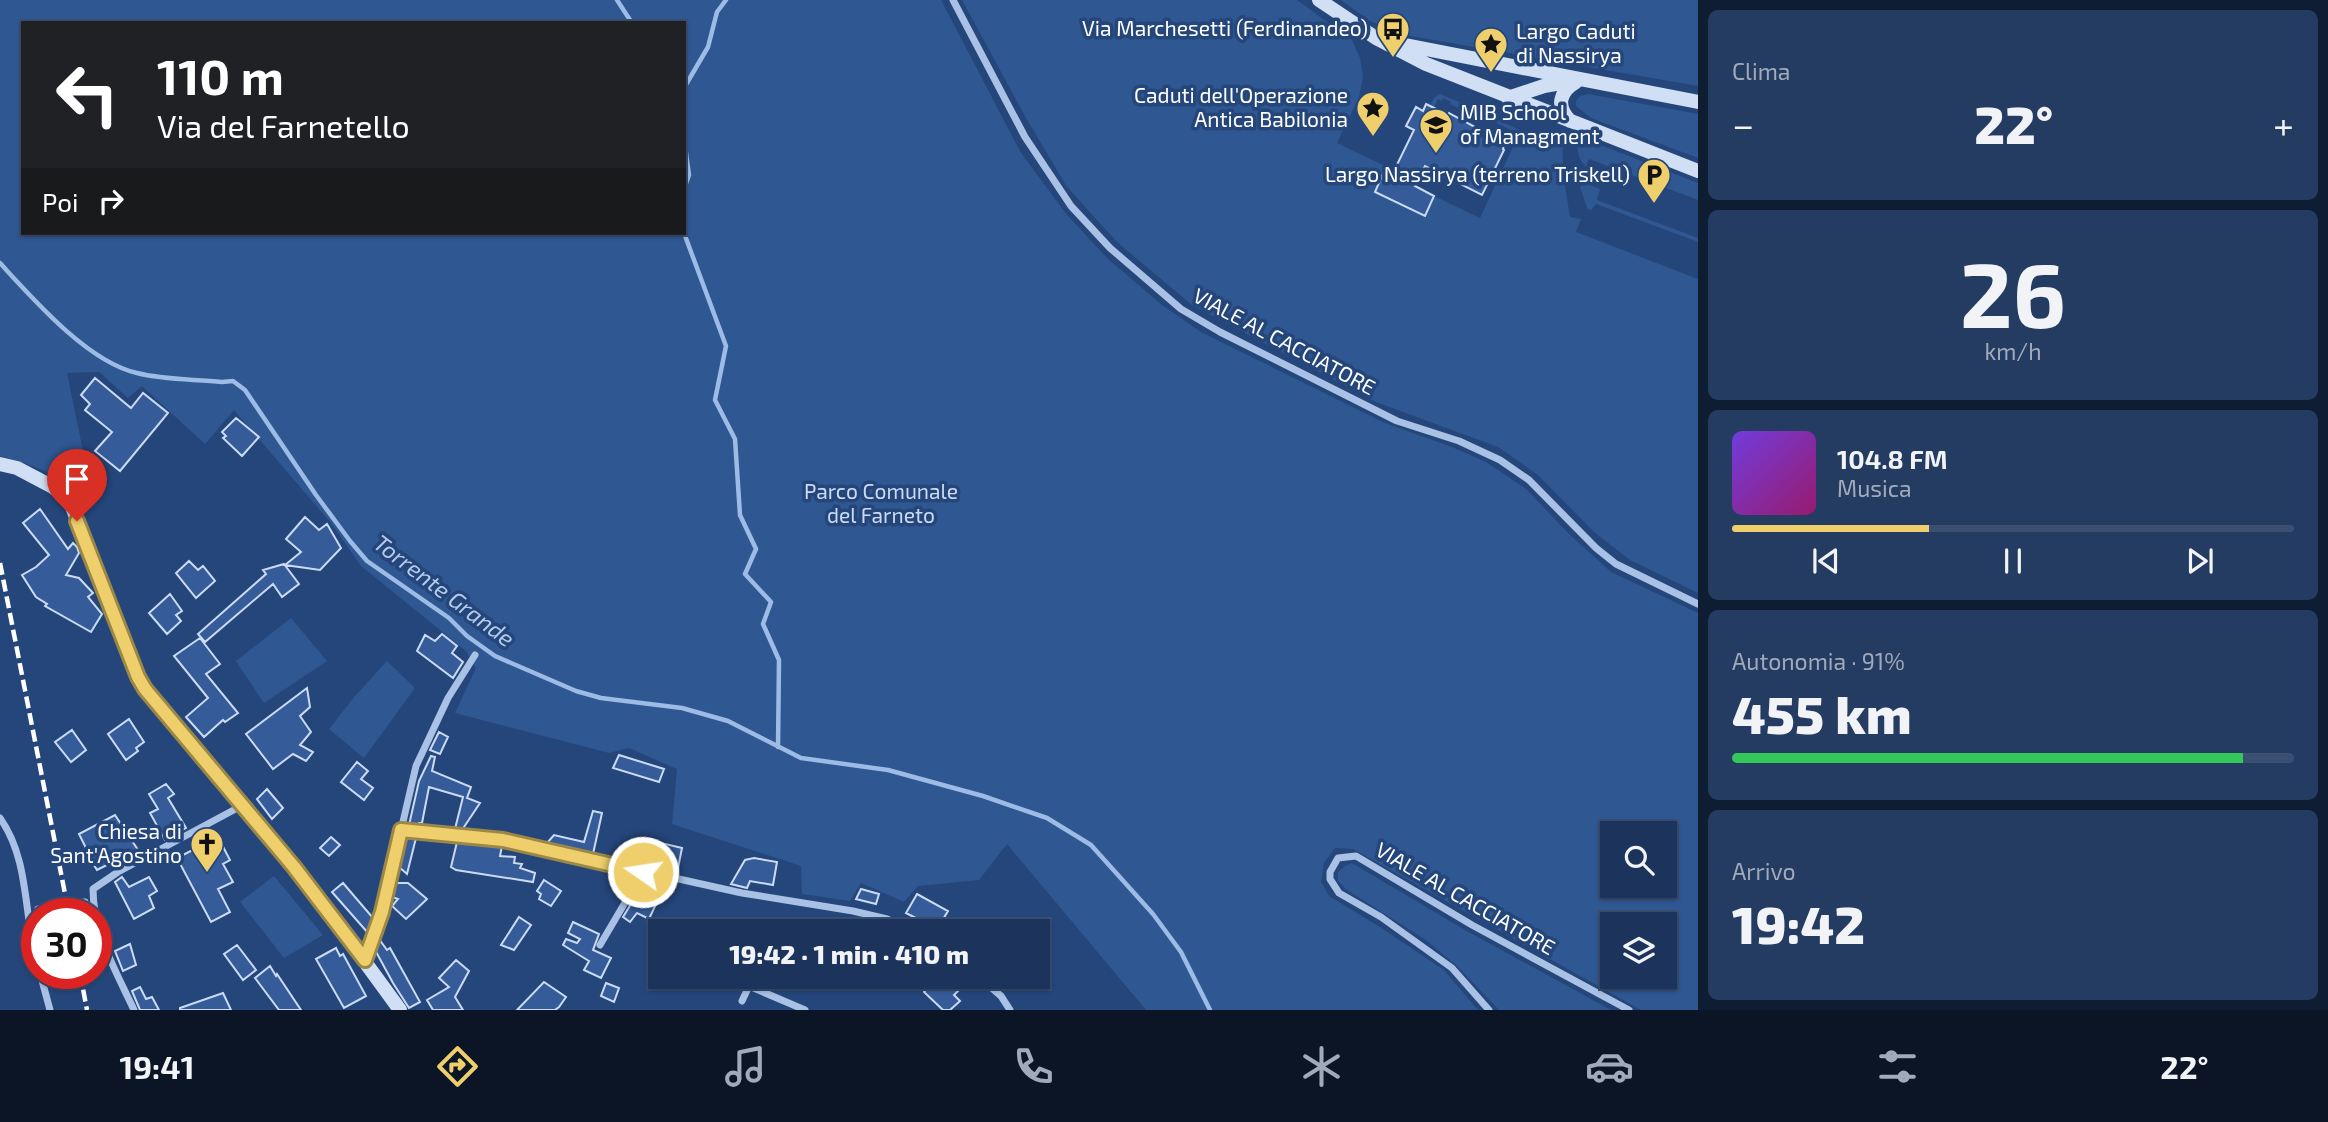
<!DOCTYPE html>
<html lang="it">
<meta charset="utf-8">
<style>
body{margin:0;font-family:"Exo 2",sans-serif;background:#253c62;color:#f1f3f6;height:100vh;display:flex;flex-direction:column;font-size:26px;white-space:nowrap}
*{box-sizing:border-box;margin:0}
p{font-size:23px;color:#a0aabb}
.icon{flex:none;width:38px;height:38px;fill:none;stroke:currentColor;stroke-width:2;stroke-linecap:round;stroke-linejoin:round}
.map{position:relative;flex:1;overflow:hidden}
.drawer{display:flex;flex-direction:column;gap:10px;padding:10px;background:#0f1d33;width:630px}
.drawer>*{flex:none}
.guide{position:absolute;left:21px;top:21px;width:665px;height:214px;border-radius:0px;box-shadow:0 2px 5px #0004,0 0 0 2px #3a4f72;background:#202124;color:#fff;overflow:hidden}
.buttons{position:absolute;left:1600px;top:821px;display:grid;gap:14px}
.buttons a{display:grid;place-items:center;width:77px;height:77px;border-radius:0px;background:#1c345c;box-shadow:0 2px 5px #0004,0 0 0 2px #3a4f72;font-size:35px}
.speed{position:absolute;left:21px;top:898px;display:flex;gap:14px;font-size:35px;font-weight:700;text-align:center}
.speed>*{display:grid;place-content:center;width:91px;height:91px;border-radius:50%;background:#1c345c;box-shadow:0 2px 5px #0004,0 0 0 2px #3a4f72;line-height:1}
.speed .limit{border:10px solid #d22;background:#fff;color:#111}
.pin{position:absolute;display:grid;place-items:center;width:60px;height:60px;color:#fff;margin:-72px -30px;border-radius:50% 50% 50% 0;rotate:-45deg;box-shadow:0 0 7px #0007}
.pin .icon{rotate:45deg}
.me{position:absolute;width:77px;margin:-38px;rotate:283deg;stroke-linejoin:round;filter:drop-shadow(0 0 5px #0008)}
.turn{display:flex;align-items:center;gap:24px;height:147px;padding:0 21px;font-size:32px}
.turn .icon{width:91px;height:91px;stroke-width:2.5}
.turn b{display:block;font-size:49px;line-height:60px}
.then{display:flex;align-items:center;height:66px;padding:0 21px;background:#0003;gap:14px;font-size:26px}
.big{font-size:52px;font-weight:800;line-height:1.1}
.drawer .tile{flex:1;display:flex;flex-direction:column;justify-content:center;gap:10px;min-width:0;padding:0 24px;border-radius:10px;background:#253c62}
.drawer .dial{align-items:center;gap:0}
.dial b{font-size:91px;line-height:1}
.song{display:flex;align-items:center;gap:21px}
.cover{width:84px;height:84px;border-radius:10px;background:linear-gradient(135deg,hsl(260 70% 55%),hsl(320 70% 35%))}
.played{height:7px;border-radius:4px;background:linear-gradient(90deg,#eecf6c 35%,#3a4f72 35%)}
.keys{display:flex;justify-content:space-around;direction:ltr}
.heat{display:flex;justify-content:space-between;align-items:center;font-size:38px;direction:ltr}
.charge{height:10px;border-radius:5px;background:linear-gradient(90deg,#34c759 91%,#3a4f72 0)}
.trip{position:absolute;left:648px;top:919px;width:402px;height:70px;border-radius:0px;background:#1c345c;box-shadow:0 2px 5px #0004,0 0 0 2px #3a4f72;font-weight:800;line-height:70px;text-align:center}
.dock{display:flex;height:112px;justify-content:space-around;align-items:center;background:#0b1525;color:#a0aabb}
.dock .icon{width:49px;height:49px}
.dock .selected{color:#eecf6c}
.dock b{font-size:32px;color:#f1f3f6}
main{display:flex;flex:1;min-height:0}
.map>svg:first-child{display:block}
.green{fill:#2f5792;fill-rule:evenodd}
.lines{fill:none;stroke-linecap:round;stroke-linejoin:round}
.stream{stroke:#9cbbe5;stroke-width:4.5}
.building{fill:#355c98;stroke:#cbdbf4;stroke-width:2}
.street{stroke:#a8c1e4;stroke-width:7}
.secondary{stroke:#d1dff4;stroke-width:14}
.rail{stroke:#fff;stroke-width:4.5;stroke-dasharray:12 5;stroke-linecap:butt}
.street-bridge{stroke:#a8c1e4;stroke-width:7}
.route-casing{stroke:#9b8746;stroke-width:18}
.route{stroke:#eecf6c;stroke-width:12}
.labels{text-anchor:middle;stroke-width:7;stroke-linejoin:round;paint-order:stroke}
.poi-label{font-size:21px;fill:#fff;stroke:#25467b;text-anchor:end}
.street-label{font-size:21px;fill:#fff;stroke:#25467b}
.park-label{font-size:21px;fill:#cbdbf4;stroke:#25467b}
.water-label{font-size:23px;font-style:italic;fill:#b3cbec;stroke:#25467b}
</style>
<main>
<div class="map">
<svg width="1698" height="1010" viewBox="0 0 1698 1010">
<rect width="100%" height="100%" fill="#25467b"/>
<path class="green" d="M 0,0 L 941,0 L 1021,153 L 1067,215 L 1108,259 L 1162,305 L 1201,332 L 1385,423 L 1452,447 L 1486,462 L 1526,489 L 1568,533 L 1611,572 L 1698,613 L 1698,1010 L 1641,1010 L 1353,849 L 1335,848 L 1324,863 L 1321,882 L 1329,896 L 1380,927 L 1444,970 L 1478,1010 L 1146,1010 L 1007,844 L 979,880 L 918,886 L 904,902 L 861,883 L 850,901 L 802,894 L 801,866 L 672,824 L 677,769 L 629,748 L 609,753 L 455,713 L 476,668 L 466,651 L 361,566 L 331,523 L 234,410 L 205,444 L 142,386 L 128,398 L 99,372 L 67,373 L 86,465 L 71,486 C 49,471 25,462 0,456 ZM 23,23 L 684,23 L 684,233 L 23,233 ZM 1612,833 L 1664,833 L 1664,886 L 1612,886 ZM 1612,924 L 1664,924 L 1664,976 L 1612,976 Z
M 962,0 L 1297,0 L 1352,40 L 1360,58 L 1363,77 L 1359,97 L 1337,143 L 1387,167 L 1375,192 L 1424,216 L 1434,196 L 1480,218 L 1519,134 L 1492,121 L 1490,124 L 1478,118 L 1481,112 L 1526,133 L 1565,132 C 1559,160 1566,190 1570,217 L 1581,219 L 1576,232 L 1698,279 L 1698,593 L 1630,560 L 1594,532 L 1538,475 L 1498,447 L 1376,402 L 1192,305 L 1117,242 L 1067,187 L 1026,118 Z
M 1341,0 L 1698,0 L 1698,86 L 1405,35 L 1370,21 Z
M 1440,94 L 1471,107 L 1468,113 L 1450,104 L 1451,102 L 1443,98 L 1442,101 L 1438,99 L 1434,108 L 1430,106 L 1434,98 Z
M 1588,94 L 1698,114 L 1698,158 L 1591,118 L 1576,106 L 1576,101 L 1580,96 Z
M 1577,136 L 1698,183 L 1698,200 L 1589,159 L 1586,167 C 1577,158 1577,149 1577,136 Z
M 1583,182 L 1600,189 L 1597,200 L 1698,238 L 1698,242 L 1596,204 L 1591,210 L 1587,208 L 1580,187 Z
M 291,618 L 327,661 L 264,703 L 236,661 Z
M 387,661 L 415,688 L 364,758 L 329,729 L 355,696 Z
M 1352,863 L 1465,930 L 1611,1010 L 1499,1010 L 1457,966 L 1426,940 L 1347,890 L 1338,881 L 1338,872 L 1345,866 Z
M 274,876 L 323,935 L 284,958 L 240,902 Z"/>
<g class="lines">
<path class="stream" d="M 617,0 L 632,23
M 684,88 L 708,47 L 717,12 L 726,0
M 684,138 L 689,175 L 684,189
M 684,233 L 726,346 L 715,400 L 735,439 L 740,515 L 756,549 L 745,574 L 771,602 L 763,624 L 779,660 L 778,747
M 0,263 C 34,300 88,362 137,373 C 164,380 194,379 222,382 L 233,381 L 245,390 L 316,495 L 350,541 L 367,561 L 449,618 L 467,636 L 495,656 L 576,691 L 601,698 L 682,708 L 728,721 L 801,758 L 888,770 L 983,796 L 1047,818 L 1091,845 L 1153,914 L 1181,952 L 1210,1010"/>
</g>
<path class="building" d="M 1426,104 L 1448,115 L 1449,113 L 1505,143 L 1503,149 L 1504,150 L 1482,195 L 1425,166 L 1415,186 L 1434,196 L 1425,216 L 1375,192 L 1384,171 L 1392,175 L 1414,130 L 1406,126 L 1416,107 L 1423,111 Z
M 95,378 L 131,408 L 143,393 L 168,413 L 120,471 L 95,451 L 112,432 L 85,410 L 90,404 L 81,395 Z
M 236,418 L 259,437 L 242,456 L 223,438 L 226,436 L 222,432 Z
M 40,509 L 68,549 L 73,543 L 77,547 L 79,553 L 66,575 L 79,578 L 93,593 L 88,597 L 102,614 L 91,632 L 45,606 L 47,604 L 36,597 L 22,575 L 36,567 L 49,555 L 23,523 Z
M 305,517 L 319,530 L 327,524 L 341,548 L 320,570 L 285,565 L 301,552 L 286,539 Z
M 189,561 L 198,570 L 203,566 L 215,581 L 196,598 L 176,573 Z
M 284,564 L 299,584 L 282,597 L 273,584 L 205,642 L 198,634 L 266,574 L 263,570 Z
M 170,594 L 182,611 L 176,615 L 181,621 L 167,634 L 149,613 Z
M 442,634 L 457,646 L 452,653 L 463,662 L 453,678 L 417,651 L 425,635 L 435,641 Z
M 200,638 L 220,664 L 206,674 L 238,713 L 225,722 L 223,720 L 204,737 L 186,717 L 208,698 L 174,656 Z
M 307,688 L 310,707 L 300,716 L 311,732 L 300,745 L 313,752 L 306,761 L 293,754 L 273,769 L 246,734 Z
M 129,719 L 144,742 L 136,748 L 138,751 L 126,760 L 108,734 Z
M 72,730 L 86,750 L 71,762 L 55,742 Z
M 439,732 L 448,737 L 440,754 L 430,750 Z
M 619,755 L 664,769 L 659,782 L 613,768 Z
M 431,756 L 435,757 L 432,771 L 471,787 L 467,798 L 480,803 L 462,830 L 455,829 L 463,797 L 429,787 L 422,823 L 419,823 L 419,826 L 409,825 L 419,781 Z
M 357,762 L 368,771 L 361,779 L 373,788 L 364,800 L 341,782 Z
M 166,784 L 174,794 L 168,798 L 186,828 L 165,840 L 150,813 L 158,809 L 149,794 Z
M 267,789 L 283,808 L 272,819 L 257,799 Z
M 593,811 L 602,813 L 593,854 L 547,843 L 554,835 L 584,842 Z
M 115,815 L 140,853 L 128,860 L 125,856 L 97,870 L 85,851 L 87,850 L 79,834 Z
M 218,837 L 230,860 L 223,864 L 233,882 L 218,889 L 230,912 L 211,922 L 177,858 Z
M 331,837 L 340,845 L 329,856 L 320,848 Z
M 406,837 L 416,838 L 407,874 L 399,867 Z
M 457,842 L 502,846 L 500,856 L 515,857 L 514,863 L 522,864 L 520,868 L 535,873 L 533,882 L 456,870 L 451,867 Z
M 661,843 L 682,848 L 678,868 L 657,863 Z
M 754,858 L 777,862 L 773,885 L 750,881 L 747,888 L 731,884 L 745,860 Z
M 122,877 L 129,887 L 149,877 L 157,891 L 149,896 L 154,908 L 134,919 L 115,882 Z
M 544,880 L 561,891 L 551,906 L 539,899 L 541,894 L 537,891 Z
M 664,882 L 666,883 L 649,919 L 637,913 L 630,922 L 623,917 L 636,896 L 646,901 Z
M 343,883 L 373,918 L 368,933 L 332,892 Z
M 395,883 L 408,883 L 427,899 L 406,919 L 392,906 L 398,899 L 392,897 Z
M 861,889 L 879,894 L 876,904 L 856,899 Z
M 917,894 L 948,911 L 937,929 L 906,913 Z
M 519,917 L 531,925 L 514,950 L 501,945 Z
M 573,922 L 599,934 L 593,950 L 611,958 L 601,978 L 584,970 L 589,961 L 563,945 L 566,939 L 577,943 L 580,939 L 568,933 Z
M 379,939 L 387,950 L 390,948 L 420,1002 L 409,1008 L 393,983 L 375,950 Z
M 130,944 L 136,965 L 123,971 L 115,951 Z
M 237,945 L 256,970 L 243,980 L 224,954 Z
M 336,948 L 340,956 L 343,954 L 366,996 L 344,1008 L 316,959 Z
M 456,960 L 469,971 L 455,997 L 463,1010 L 433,1010 L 427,1000 L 449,987 L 439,978 Z
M 270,966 L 276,976 L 277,974 L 301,1010 L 279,1010 L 255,978 Z
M 938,976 L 951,976 L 962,987 L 954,995 L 960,1001 L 950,1010 L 943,1010 L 924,992 Z
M 544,982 L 566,997 L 559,1007 L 555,1010 L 517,1010 Z
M 606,983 L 619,988 L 614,1002 L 601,996 Z
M 140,987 L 146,999 L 152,997 L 159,1010 L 140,1010 L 132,991 Z
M 223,993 L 231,1010 L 180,1010 L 180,1008 Z"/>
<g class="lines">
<path class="street" d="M 953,0 L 1025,137 L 1071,206 L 1110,248 L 1181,309 L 1220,332 L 1397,421 L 1459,441 L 1500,460 L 1529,480 L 1596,548 L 1616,564 L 1698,604
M 0,818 C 30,861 23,913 37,961
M 401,830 L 503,840 L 742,893 L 853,911 L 887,919 L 913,931
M 600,945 L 643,872
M 365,960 L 382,912 L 416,766 L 448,698 L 475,655
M 40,973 L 50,1010
M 978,976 L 1001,996 L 1010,1010
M 742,1001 L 749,986 L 805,1010
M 134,1010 C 116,971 93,933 93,889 L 118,872 L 243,805
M 1489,1010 L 1452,968 L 1381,917 L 1339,893 L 1330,879 L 1330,872 L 1338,858 L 1356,856 L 1472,925 L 1629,1010"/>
<path class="secondary" d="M 1319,0 L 1376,38 L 1426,64 L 1698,171
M 1395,43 L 1698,102
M 1508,98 L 1544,86 L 1572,81
M 1570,121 C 1556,106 1559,92 1576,82
M 0,464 L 17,468 L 53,487 L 64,496 L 72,507 L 138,677 L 145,689 L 311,888 L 400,1010"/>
<path class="rail" d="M 0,563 L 69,914
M 80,973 L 87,1010"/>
<path class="street-bridge" d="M 38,909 L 85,902"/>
</g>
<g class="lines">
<defs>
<path id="route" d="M 77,521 L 138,677 L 145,689 L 294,867 L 365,960 L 382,912 L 401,830 L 503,840 L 643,872"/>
</defs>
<use href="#route" class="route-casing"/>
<use href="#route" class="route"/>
</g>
<defs>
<symbol id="bus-pin" viewBox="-11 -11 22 30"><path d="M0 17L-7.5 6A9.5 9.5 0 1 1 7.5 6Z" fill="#eecf6c" stroke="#25467b"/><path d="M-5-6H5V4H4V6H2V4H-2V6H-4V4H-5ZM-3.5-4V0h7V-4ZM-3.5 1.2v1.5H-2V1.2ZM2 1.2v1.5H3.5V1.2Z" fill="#111"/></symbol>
<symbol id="sight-pin" viewBox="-11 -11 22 30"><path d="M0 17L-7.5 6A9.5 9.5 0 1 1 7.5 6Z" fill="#eecf6c" stroke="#25467b"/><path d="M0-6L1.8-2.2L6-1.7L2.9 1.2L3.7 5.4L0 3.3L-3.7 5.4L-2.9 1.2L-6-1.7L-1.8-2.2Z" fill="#111"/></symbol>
<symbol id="university-pin" viewBox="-11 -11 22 30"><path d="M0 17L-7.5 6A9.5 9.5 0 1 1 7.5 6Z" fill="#eecf6c" stroke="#25467b"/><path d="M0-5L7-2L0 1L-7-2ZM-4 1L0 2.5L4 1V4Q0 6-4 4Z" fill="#111"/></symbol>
<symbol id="parking-pin" viewBox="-11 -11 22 30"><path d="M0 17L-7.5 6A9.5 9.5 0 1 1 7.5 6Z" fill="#eecf6c" stroke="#25467b"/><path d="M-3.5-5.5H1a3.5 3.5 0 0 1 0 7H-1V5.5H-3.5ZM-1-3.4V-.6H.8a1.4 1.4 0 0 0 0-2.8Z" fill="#111"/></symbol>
<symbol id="church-pin" viewBox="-11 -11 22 30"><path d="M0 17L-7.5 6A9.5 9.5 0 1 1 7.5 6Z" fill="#eecf6c" stroke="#25467b"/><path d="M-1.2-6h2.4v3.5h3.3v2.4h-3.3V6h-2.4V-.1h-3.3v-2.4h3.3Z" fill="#111"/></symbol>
</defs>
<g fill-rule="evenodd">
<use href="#bus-pin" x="1374" y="10" width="38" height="52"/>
<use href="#sight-pin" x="1472" y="25" width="38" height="52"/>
<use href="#sight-pin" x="1354" y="89" width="38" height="52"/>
<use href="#university-pin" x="1417" y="106" width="38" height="52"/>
<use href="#parking-pin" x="1635" y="156" width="38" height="52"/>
<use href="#church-pin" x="188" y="825" width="38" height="52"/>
</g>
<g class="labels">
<g class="poi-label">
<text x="1368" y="36">Via Marchesetti (Ferdinandeo)</text>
<text x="1516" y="39" text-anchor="start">Largo Caduti<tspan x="1516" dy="24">di Nassirya</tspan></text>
<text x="1348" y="103">Caduti dell'Operazione<tspan x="1348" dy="24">Antica Babilonia</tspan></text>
<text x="1460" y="120" text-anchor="start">MIB School<tspan x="1460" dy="24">of Managment</tspan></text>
<text x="1630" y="182">Largo Nassirya (terreno Triskell)</text>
<text x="182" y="839">Chiesa di<tspan x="182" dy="24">Sant'Agostino</tspan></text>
</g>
<g class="street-label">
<text transform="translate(1284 342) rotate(28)" y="7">VIALE AL CACCIATORE</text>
<text transform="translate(1465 899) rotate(30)" y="7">VIALE AL CACCIATORE</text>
</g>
<g class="park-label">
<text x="881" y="499">Parco Comunale<tspan x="881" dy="24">del Farneto</tspan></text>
</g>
<g class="water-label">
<text transform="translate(444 591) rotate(37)" y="8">Torrente Grande</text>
</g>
</g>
</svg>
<div class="buttons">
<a><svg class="icon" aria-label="search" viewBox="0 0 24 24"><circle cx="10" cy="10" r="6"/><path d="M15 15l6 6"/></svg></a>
<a><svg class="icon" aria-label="layers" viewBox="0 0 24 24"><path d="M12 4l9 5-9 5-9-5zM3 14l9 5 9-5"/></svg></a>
</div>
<div class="speed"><div class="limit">30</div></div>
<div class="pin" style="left:77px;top:521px;background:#d93025"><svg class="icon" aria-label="arrive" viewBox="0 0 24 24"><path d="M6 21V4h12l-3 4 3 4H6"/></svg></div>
<svg class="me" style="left:643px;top:872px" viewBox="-20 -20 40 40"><circle r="17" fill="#eecf6c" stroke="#fff" stroke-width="3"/><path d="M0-11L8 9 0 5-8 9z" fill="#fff"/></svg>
<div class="trip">19:42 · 1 min · 410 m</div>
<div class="guide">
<div class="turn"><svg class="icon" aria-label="left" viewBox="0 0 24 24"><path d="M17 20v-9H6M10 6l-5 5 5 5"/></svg><div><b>110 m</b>Via del Farnetello</div></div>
<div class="then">Poi<svg class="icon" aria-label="right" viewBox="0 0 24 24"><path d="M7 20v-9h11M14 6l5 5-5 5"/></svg></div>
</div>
</div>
<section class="drawer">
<div class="tile"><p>Clima</p>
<div class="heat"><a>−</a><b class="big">22°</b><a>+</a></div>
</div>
<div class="tile dial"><b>26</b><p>km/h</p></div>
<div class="tile">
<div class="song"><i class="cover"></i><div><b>104.8 FM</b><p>Musica</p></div></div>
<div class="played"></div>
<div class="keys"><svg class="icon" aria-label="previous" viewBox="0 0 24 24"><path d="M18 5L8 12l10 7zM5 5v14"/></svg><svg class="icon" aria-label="pause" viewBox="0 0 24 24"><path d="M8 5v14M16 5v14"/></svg><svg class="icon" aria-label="next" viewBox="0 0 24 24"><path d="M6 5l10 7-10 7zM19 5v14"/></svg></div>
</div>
<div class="tile"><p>Autonomia · 91%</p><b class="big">455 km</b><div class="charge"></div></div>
<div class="tile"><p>Arrivo</p><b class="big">19:42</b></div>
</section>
</main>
<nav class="dock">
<b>19:41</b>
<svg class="icon selected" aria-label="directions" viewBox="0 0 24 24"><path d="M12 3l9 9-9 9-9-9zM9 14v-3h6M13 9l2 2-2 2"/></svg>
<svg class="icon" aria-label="music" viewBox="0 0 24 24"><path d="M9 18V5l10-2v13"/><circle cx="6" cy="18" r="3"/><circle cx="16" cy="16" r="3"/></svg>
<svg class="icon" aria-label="phone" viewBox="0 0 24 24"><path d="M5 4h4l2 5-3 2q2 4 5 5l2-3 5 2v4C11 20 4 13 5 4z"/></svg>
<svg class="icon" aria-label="climate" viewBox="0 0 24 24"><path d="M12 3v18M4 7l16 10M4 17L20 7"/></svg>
<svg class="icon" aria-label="car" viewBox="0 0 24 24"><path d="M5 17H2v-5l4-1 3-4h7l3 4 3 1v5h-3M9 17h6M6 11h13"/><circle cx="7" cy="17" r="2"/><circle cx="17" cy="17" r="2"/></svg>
<svg class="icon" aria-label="filters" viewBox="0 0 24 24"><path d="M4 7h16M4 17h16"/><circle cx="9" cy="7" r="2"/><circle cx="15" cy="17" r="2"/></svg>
<b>22°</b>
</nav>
